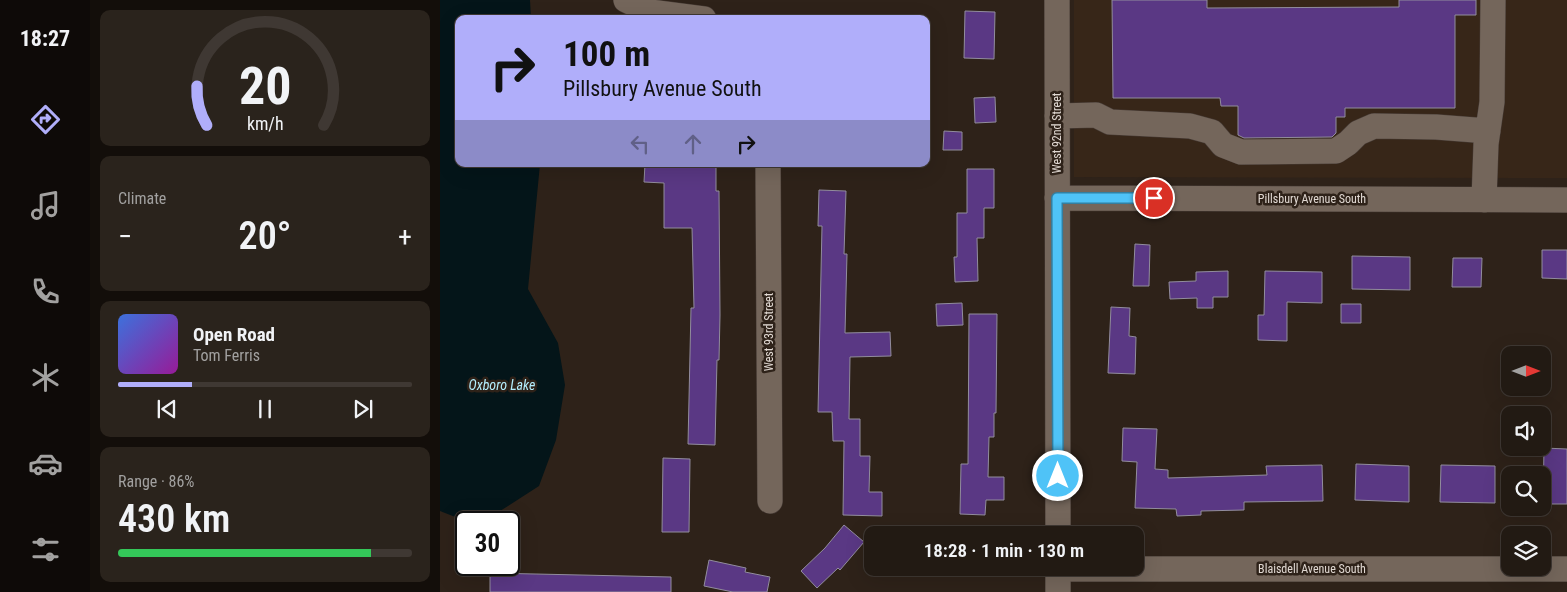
<!DOCTYPE html>
<meta charset="utf-8">
<style>
body{margin:0;font-family:"Roboto Condensed",sans-serif;background:#2a231c;color:#f1f3f6;height:100vh;display:flex;flex-direction:column;font-size:19px;white-space:nowrap}
*{box-sizing:border-box;margin:0}
p{font-size:16px;color:#a2a1a0}
.icon{flex:none;width:28px;height:28px;fill:none;stroke:currentColor;stroke-width:2;stroke-linecap:round;stroke-linejoin:round}
.map{position:relative;flex:1;overflow:hidden}
.details{display:flex;flex-direction:column;gap:10px;padding:10px;background:#130e0a;width:350px}
.details>*{flex:none}
.hud{position:absolute;left:15px;top:15px;width:475px;height:152px;border-radius:10px;box-shadow:0 5px 20px #0002,0 0 0 1px #3f3833;background:#b0aefa;color:#111;overflow:hidden}
.needle{width:32px;rotate:90deg}
.fabs{position:absolute;left:1061px;top:346px;display:grid;gap:10px}
.fabs a{display:grid;place-items:center;width:50px;height:50px;border-radius:10px;background:#221a13;box-shadow:0 5px 20px #0002,0 0 0 1px #3f3833;font-size:25px}
.speed{position:absolute;left:15px;top:511px;display:flex;gap:10px;font-size:25px;font-weight:700;text-align:center}
.speed>*{display:grid;place-content:center;width:65px;height:65px;border-radius:50%;background:#221a13;box-shadow:0 5px 20px #0002,0 0 0 1px #3f3833;line-height:1}
.speed .limit{border:2px solid #111;border-radius:8px;background:#fff;color:#111}
.pin{position:absolute;display:grid;place-items:center;width:42px;height:42px;color:#fff;margin:-21px;border:2px solid #fff;border-radius:50%;box-shadow:0 1px 5px #0007}
.me{position:absolute;width:55px;margin:-28px;rotate:0deg;stroke-linejoin:round;filter:drop-shadow(0 0 4px #0008)}
.turn{display:flex;align-items:center;gap:18px;height:105px;padding:0 25px;font-size:22px}
.turn .icon{width:65px;height:65px;stroke-width:2.5}
.turn b{display:block;font-size:35px;line-height:42px}
.lanes{display:flex;align-items:center;height:48px;padding:0 25px;background:#0003;justify-content:center;gap:25px;direction:ltr}
.lanes .off{opacity:.35}
.big{font-size:38px;font-weight:600;line-height:1.1}
.details .widget{flex:1;display:flex;flex-direction:column;justify-content:center;gap:8px;min-width:0;padding:0 18px;border-radius:10px;background:#2a231c}
.details .dial{align-items:center;gap:0}
.dial svg{height:130px;overflow:visible;fill:none;stroke:#3f3833;stroke-width:7;stroke-linecap:round;text-anchor:middle}
.dial text{fill:#f1f3f6;stroke:none}
.song{display:flex;align-items:center;gap:15px}
.cover{width:60px;height:60px;border-radius:8px;background:linear-gradient(135deg,hsl(220 70% 55%),hsl(300 70% 35%))}
.played{height:5px;border-radius:2px;background:linear-gradient(90deg,#b0aefa 25%,#3f3833 25%)}
.keys{display:flex;justify-content:space-around;direction:ltr}
.heat{display:flex;justify-content:space-between;align-items:center;font-size:28px;direction:ltr}
.charge{height:8px;border-radius:4px;background:linear-gradient(90deg,#34c759 86%,#3f3833 0)}
.trip{position:absolute;left:424px;top:526px;width:280px;height:50px;border-radius:10px;background:#221a13;box-shadow:0 5px 20px #0002,0 0 0 1px #3f3833;font-weight:600;line-height:50px;text-align:center}
main{display:flex;flex:1;min-height:0}
.tab-bar{display:flex;flex-direction:column;width:90px;justify-content:space-around;align-items:center;background:#0e0a08;color:#a2a1a0}
.tab-bar .icon{width:35px;height:35px}
.tab-bar .active{color:#b0aefa}
.tab-bar b{font-size:22px;color:#f1f3f6}
.map>svg:first-child{display:block}
.built{fill:#372618}
.water{fill:#041519}
.building{fill:#5a3884;stroke:#928d9d}
.lines{fill:none;stroke-linecap:round;stroke-linejoin:round}
.minor-casing{stroke:#473c36;stroke-width:26}
.minor{stroke:#74665b;stroke-width:25}
.route-casing{stroke:#337fa1;stroke-width:12}
.route{stroke:#4fc3f7;stroke-width:9}
.labels{text-anchor:middle;stroke-width:5;stroke-linejoin:round;paint-order:stroke}
.street-label{font-size:12px;fill:#e1d9d3;stroke:#2e2219}
.water-label{font-size:14px;font-style:italic;fill:#b4eefd;stroke:#2e2219}
</style>
<main>
<nav class="tab-bar">
<b>18:27</b>
<svg class="icon active" aria-label="directions" viewBox="0 0 24 24"><path d="M12 3l9 9-9 9-9-9zM9 14v-3h6M13 9l2 2-2 2"/></svg>
<svg class="icon" aria-label="music" viewBox="0 0 24 24"><path d="M9 18V5l10-2v13"/><circle cx="6" cy="18" r="3"/><circle cx="16" cy="16" r="3"/></svg>
<svg class="icon" aria-label="phone" viewBox="0 0 24 24"><path d="M5 4h4l2 5-3 2q2 4 5 5l2-3 5 2v4C11 20 4 13 5 4z"/></svg>
<svg class="icon" aria-label="climate" viewBox="0 0 24 24"><path d="M12 3v18M4 7l16 10M4 17L20 7"/></svg>
<svg class="icon" aria-label="car" viewBox="0 0 24 24"><path d="M5 17H2v-5l4-1 3-4h7l3 4 3 1v5h-3M9 17h6M6 11h13"/><circle cx="7" cy="17" r="2"/><circle cx="17" cy="17" r="2"/></svg>
<svg class="icon" aria-label="filters" viewBox="0 0 24 24"><path d="M4 7h16M4 17h16"/><circle cx="9" cy="7" r="2"/><circle cx="15" cy="17" r="2"/></svg>
</nav>
<section class="details">
<div class="widget dial"><svg viewBox="0 0 100 80">
<path d="M14 69A42 42 0 1 1 86 69"/>
<path d="M14 69A42 42 0 0 1 8 45" stroke="#b0aefa"/>
<text x="50" y="56" font-size="32" font-weight="700">20</text>
<text x="50" y="72" font-size="11">km/h</text>
</svg></div>
<div class="widget"><p>Climate</p>
<div class="heat"><a>−</a><b class="big">20°</b><a>+</a></div>
</div>
<div class="widget">
<div class="song"><i class="cover"></i><div><b>Open Road</b><p>Tom Ferris</p></div></div>
<div class="played"></div>
<div class="keys"><svg class="icon" aria-label="previous" viewBox="0 0 24 24"><path d="M18 5L8 12l10 7zM5 5v14"/></svg><svg class="icon" aria-label="pause" viewBox="0 0 24 24"><path d="M8 5v14M16 5v14"/></svg><svg class="icon" aria-label="next" viewBox="0 0 24 24"><path d="M6 5l10 7-10 7zM19 5v14"/></svg></div>
</div>
<div class="widget"><p>Range · 86%</p><b class="big">430 km</b><div class="charge"></div></div>
</section>
<div class="map">
<svg width="1127" height="592" viewBox="0 0 1127 592">
<rect width="100%" height="100%" fill="#2e2219"/>
<path class="built" d="M 634,0 L 1127,0 L 1127,178 L 634,177 Z"/>
<path class="water" d="M 0,0 L 90,0 L 91,19 L 19,19 L 19,164 L 100,164 L 88,289 L 118,343 L 125,385 L 116,440 L 99,486 L 43,522 L 28,522 L 0,511 Z"/>
<path class="building" d="M 672,0 L 767,0 L 767,8 L 959,7 L 959,0 L 1036,0 L 1036,15 L 1015,15 L 1015,108 L 905,108 L 905,117 L 896,117 L 896,133 L 892,137 L 804,138 L 798,135 L 798,106 L 781,106 L 780,98 L 673,98 Z
M 525,11 L 555,12 L 554,59 L 524,58 Z
M 555,97 L 556,122 L 535,123 L 534,98 Z
M 504,131 L 522,132 L 522,150 L 503,150 Z
M 205,164 L 276,164 L 276,191 L 279,191 L 280,315 L 279,360 L 277,360 L 275,445 L 248,444 L 251,308 L 254,308 L 252,228 L 224,228 L 224,183 L 204,182 Z
M 527,169 L 554,169 L 554,208 L 544,208 L 544,238 L 537,238 L 538,281 L 515,282 L 514,257 L 517,257 L 517,213 L 527,213 Z
M 379,190 L 406,191 L 404,254 L 407,254 L 405,333 L 450,332 L 451,356 L 410,357 L 409,419 L 420,419 L 420,456 L 430,456 L 429,492 L 442,492 L 442,516 L 403,515 L 404,441 L 393,441 L 392,412 L 378,412 L 382,226 L 378,226 Z
M 695,244 L 710,245 L 709,286 L 693,286 Z
M 1102,250 L 1127,250 L 1127,279 L 1102,278 Z
M 912,256 L 970,257 L 970,290 L 912,289 Z
M 1013,258 L 1042,258 L 1041,287 L 1012,287 Z
M 788,271 L 788,297 L 773,297 L 773,308 L 757,308 L 757,298 L 730,299 L 729,282 L 756,281 L 756,272 Z
M 825,271 L 882,272 L 882,303 L 847,302 L 847,341 L 818,340 L 818,315 L 824,315 Z
M 522,303 L 523,325 L 497,326 L 496,304 Z
M 901,304 L 921,304 L 921,323 L 901,323 Z
M 671,307 L 690,308 L 689,336 L 696,337 L 695,374 L 668,373 Z
M 529,314 L 557,314 L 556,413 L 554,413 L 554,437 L 549,437 L 548,477 L 564,477 L 564,500 L 546,500 L 545,515 L 520,514 L 521,464 L 528,464 Z
M 683,428 L 717,429 L 715,469 L 728,470 L 728,478 L 827,475 L 826,466 L 882,465 L 883,501 L 804,502 L 804,510 L 761,511 L 761,515 L 737,516 L 736,509 L 695,508 L 697,462 L 682,461 Z
M 1104,448 L 1127,449 L 1127,504 L 1103,504 Z
M 223,458 L 250,459 L 249,532 L 222,532 Z
M 916,464 L 969,466 L 969,502 L 915,500 Z
M 1001,465 L 1055,466 L 1055,503 L 1000,502 Z
M 404,525 L 424,542 L 400,570 L 398,568 L 377,588 L 361,571 L 385,548 Z
M 269,560 L 306,568 L 305,572 L 330,577 L 327,592 L 293,592 L 264,586 Z
M 50,573 L 231,577 L 231,592 L 50,592 Z"/>
<g class="lines">
<defs>
<path id="minor" d="M 186,0 L 211,12 L 264,19
M 617,0 L 618,535
M 617,116 L 656,115 L 670,122 L 750,126 L 772,132 L 783,145 L 801,152 L 896,151 L 908,143 L 918,133 L 934,126 L 996,127 L 1048,131
M 328,164 L 330,501
M 617,198 L 1127,200
M 1044,200 L 1046,144 L 1052,102 L 1053,0
M 618,568 L 618,592
M 618,569 L 1127,569"/>
</defs>
<use href="#minor" class="minor-casing"/>
<use href="#minor" class="minor"/>
</g>
<g class="lines">
<defs>
<path id="route" d="M 618,476 L 617,198 L 714,198"/>
</defs>
<use href="#route" class="route-casing"/>
<use href="#route" class="route"/>
</g>
<g class="labels">
<g class="street-label">
<text transform="translate(617 133) rotate(-90)" y="4">West 92nd Street</text>
<text x="872" y="203">Pillsbury Avenue South</text>
<text transform="translate(329 332) rotate(-90)" y="4">West 93rd Street</text>
<text x="872" y="573">Blaisdell Avenue South</text>
</g>
<g class="water-label">
<text x="62" y="390">Oxboro Lake</text>
</g>
</g>
</svg>
<div class="fabs">
<a><svg class="needle" viewBox="-14 -14 28 28"><path d="M0-13l5 13h-10z" fill="#e53935"/><path d="M0 13l5-13h-10z" fill="#a2a1a0"/></svg></a>
<a><svg class="icon" aria-label="sound" viewBox="0 0 24 24"><path d="M4 9h4l5-4v14l-5-4H4zM17 9q2 3 0 6"/></svg></a>
<a><svg class="icon" aria-label="search" viewBox="0 0 24 24"><circle cx="10" cy="10" r="6"/><path d="M15 15l6 6"/></svg></a>
<a><svg class="icon" aria-label="layers" viewBox="0 0 24 24"><path d="M12 4l9 5-9 5-9-5zM3 14l9 5 9-5"/></svg></a>
</div>
<div class="speed"><div class="limit">30</div></div>
<div class="pin" style="left:714px;top:198px;background:#d93025"><svg class="icon" aria-label="arrive" viewBox="0 0 24 24"><path d="M6 21V4h12l-3 4 3 4H6"/></svg></div>
<svg class="me" style="left:618px;top:476px" viewBox="-20 -20 40 40"><circle r="17" fill="#4fc3f7" stroke="#fff" stroke-width="3"/><path d="M0-11L8 9 0 5-8 9z" fill="#fff"/></svg>
<div class="trip">18:28 · 1 min · 130 m</div>
<div class="hud">
<div class="turn"><svg class="icon" aria-label="right" viewBox="0 0 24 24"><path d="M7 20v-9h11M14 6l5 5-5 5"/></svg><div><b>100 m</b>Pillsbury Avenue South</div></div>
<div class="lanes"><svg class="icon off" aria-label="left" viewBox="0 0 24 24"><path d="M17 20v-9H6M10 6l-5 5 5 5"/></svg><svg class="icon off" aria-label="ahead" viewBox="0 0 24 24"><path d="M12 20V5M6 11l6-6 6 6"/></svg><svg class="icon" aria-label="right" viewBox="0 0 24 24"><path d="M7 20v-9h11M14 6l5 5-5 5"/></svg></div>
</div>
</div>
</main>
